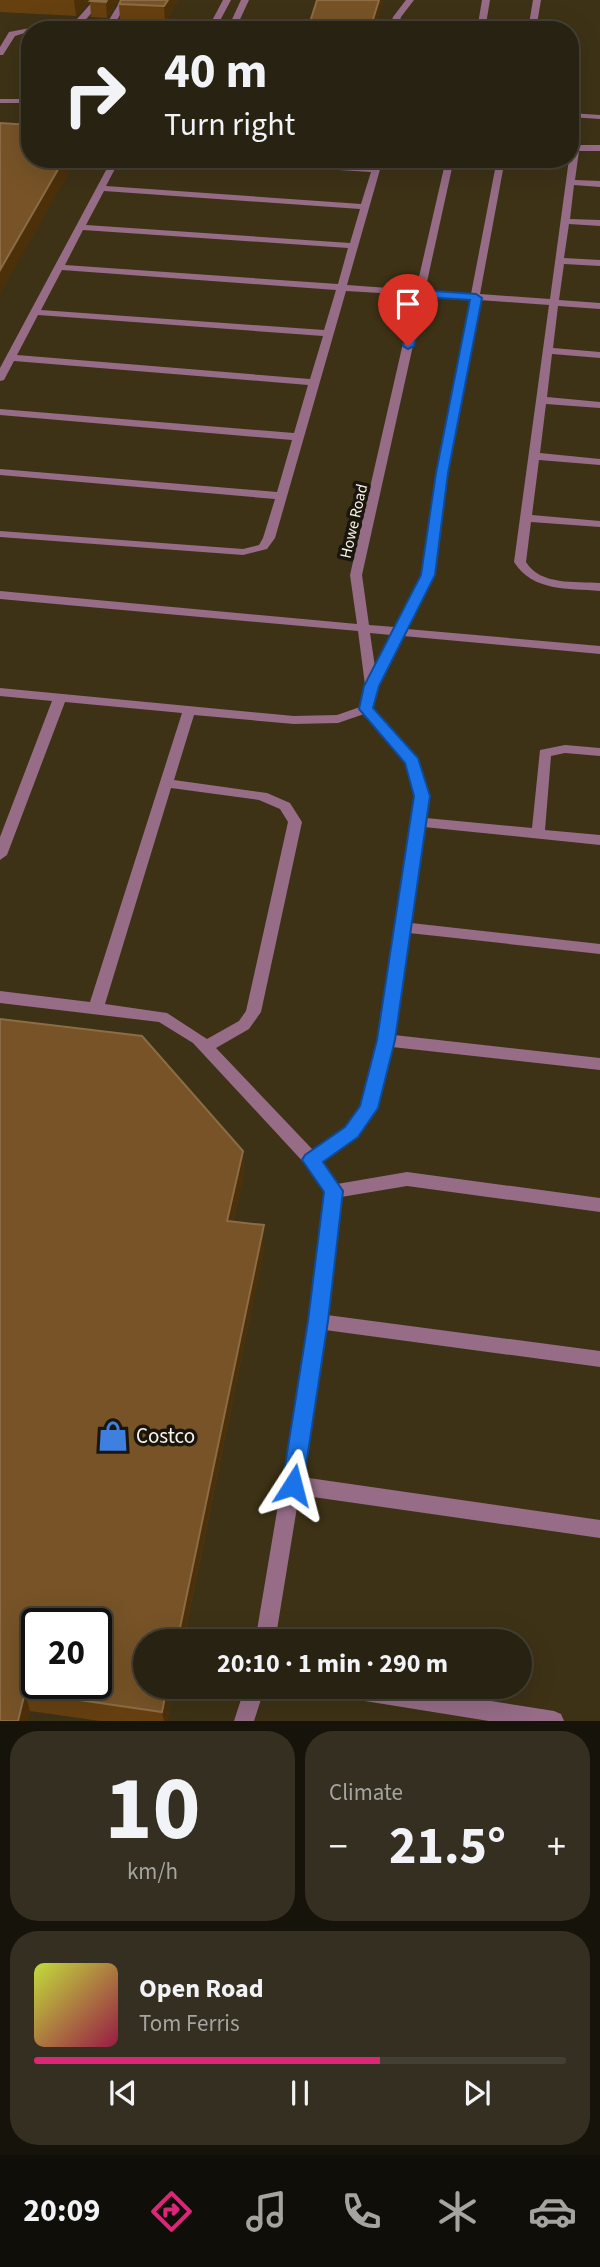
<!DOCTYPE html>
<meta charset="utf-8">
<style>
body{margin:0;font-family:"Source Sans 3",sans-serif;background:#342f21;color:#f1f3f6;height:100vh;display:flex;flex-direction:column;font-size:26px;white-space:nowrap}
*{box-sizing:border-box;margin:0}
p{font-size:23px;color:#a5a4a0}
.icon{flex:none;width:38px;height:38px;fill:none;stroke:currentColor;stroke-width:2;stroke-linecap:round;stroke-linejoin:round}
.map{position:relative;height:1721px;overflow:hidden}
.panel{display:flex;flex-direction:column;gap:10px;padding:10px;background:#16130a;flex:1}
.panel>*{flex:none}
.banner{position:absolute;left:21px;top:21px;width:558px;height:147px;border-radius:28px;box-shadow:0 7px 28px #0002,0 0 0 2px #443f33;background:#282213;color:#f1f3f6;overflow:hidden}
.speed{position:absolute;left:21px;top:1608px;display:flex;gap:14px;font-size:35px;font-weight:700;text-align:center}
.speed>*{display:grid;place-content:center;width:91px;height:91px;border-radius:50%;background:#282213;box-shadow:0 7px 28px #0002,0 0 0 2px #443f33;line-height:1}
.speed .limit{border:4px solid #111;border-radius:10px;background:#fff;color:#111}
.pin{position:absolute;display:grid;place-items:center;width:60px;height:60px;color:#fff;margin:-72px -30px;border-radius:50% 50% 50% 0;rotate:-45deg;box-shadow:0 0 7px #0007}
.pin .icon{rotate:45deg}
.me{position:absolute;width:77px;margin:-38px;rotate:9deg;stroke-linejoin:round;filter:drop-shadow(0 0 5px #0008)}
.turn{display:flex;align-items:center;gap:24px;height:147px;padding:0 28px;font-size:32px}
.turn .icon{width:91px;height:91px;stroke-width:2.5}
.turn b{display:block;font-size:49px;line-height:60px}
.big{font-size:52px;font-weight:700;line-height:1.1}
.panel .widget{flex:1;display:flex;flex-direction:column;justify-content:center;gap:10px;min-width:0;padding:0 24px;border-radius:28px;background:#342f21}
.panel .dial{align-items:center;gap:0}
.dial b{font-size:91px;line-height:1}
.song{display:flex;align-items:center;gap:21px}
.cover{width:84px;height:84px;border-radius:10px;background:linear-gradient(135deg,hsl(70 70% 55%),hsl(340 70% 35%))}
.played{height:7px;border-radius:4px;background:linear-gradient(90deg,#db2777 65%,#443f33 65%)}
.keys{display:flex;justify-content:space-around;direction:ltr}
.heat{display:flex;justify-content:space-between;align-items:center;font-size:38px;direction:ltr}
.panel .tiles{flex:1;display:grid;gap:10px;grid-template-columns:1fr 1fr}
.widget:last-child{grid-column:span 2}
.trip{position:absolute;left:133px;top:1629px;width:399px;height:70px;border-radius:35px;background:#282213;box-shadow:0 7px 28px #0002,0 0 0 2px #443f33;font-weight:700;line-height:70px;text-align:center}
.dock{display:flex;height:112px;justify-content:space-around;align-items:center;background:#100e08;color:#a5a4a0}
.dock .icon{width:49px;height:49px}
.dock .selected{color:#db2777}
.dock b{font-size:32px;color:#f1f3f6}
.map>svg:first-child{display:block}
.built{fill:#3d3216;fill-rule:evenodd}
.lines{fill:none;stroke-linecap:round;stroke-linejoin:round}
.service{fill:#966c87;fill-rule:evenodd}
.wall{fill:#674010}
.shaded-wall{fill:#4c300a}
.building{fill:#775327;stroke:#8b6c45;stroke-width:2;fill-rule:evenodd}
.route{fill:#1a73e8;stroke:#114b97;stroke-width:2}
.labels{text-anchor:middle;stroke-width:7;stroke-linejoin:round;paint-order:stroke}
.far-street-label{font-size:16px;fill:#f9f4e7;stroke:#1a160d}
.near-poi-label{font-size:21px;fill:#f9f4e7;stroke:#1a160d;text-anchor:start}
</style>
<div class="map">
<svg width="600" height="1721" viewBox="0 0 600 1721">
<rect width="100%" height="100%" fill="#352e19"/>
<path class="built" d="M 0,0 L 600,0 L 600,1721 L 0,1721 ZM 30,30 L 570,30 L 570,159 L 30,159 ZM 37,1624 L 96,1624 L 96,1684 L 37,1684 ZM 145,1642 L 520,1642 L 520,1687 L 145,1687 Z"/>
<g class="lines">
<path class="service" d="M 94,0 L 102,0 C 92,12 81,30 64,30 L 78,18 Z
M 121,0 L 129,0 L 111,30 L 103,30 Z
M 223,0 L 231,0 L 215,30 L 207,30 Z
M 241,0 L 249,0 L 235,30 L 227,30 Z
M 406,0 L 414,0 L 401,17 L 397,30 L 389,30 L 393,17 Z
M 482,0 L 490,0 L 485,30 L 477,30 Z
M 533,0 L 541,0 L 536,30 L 528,30 Z
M 30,28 L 34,30 L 15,36 L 3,55 L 0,55 L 0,47 L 9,32 Z
M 0,99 L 30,99 L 30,103 L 0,103 Z
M 570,113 L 600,115 L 600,119 L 570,117 Z
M 580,145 L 600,145 L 600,151 L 579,151 L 575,180 L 600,181 L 600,187 L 574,185 L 570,219 L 600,220 L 600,226 L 569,224 L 564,258 L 600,260 L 600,266 L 564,264 L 559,300 L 600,303 L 600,309 L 558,306 L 553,348 L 600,352 L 600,358 L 552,354 L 547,397 L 600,402 L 600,408 L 546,404 L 540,453 L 600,459 L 600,465 L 539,460 L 532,515 L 600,521 L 600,527 L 531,522 L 526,562 C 541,586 575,581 600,583 L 600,591 C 568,588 533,592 514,562 L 549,305 L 479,300 L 447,473 L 434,575 L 407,629 L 600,646 L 600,654 L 403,636 L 377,686 L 373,708 L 419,761 L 429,796 L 426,818 L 532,828 L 540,750 L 565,745 L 600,748 L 600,756 L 565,753 L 551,756 L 545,830 L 600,835 L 600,845 L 424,827 L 411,923 L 600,944 L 600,954 L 409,933 L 394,1035 L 600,1058 L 600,1070 L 392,1047 L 375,1112 L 358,1137 L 322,1162 L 337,1184 L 407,1172 L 600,1198 L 600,1212 L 407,1186 L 341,1197 L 327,1315 L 600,1351 L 600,1367 L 325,1330 L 302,1477 L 600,1520 L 600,1538 L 299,1495 L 275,1642 L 255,1642 L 309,1321 L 325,1192 L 306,1165 L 193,1043 L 159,1022 L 0,1003 L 0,991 L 90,1002 L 182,713 L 65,702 L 7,855 L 0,860 L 0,837 L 52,701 L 0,696 L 0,688 L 294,716 L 337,715 L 360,707 L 365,685 L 358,631 L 0,599 L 0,591 L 357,624 L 350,575 L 414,295 L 346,291 L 275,538 L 267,549 L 243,555 L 0,537 L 0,531 L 243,549 L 259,545 L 263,538 L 275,499 L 0,475 L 0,469 L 277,492 L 292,440 L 0,415 L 0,409 L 294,433 L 308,385 L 14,361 L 4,380 L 0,381 L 0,368 L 112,159 L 120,159 L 106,186 L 361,204 L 371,172 L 210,162 L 206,159 L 253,159 L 372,167 L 375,159 L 383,159 L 347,285 L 416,290 L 446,159 L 454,159 L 425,291 L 471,294 L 497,159 L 505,159 L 480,294 L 550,299 L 569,159 L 570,159 L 572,148 ZM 104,191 L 360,209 L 350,243 L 86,225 ZM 83,230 L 348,248 L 338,284 L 65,265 ZM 62,270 L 336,290 L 324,330 L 41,310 ZM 424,296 L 470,300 L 437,473 L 422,575 L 395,627 L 369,625 L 362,575 ZM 38,315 L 323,336 L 310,379 L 17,355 ZM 370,633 L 391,635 L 375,667 ZM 364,714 L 406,762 L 415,796 L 378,1040 L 362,1106 L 346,1127 L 313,1150 L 216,1048 L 249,1029 L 261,1012 L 302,822 L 290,803 L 267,793 L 174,780 L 194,715 L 294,724 L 338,723 ZM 171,788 L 259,800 L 280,809 L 288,822 L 246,1011 L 239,1021 L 207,1039 L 167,1013 L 105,1004 Z
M 245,1687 L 265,1687 L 254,1721 L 234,1721 Z
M 330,1687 L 404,1687 L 554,1711 L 561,1714 L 564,1721 L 489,1721 L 340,1697 L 333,1694 Z"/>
</g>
<path class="wall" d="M 0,0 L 90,0 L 76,16 L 0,12 Z
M 91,0 L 118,0 L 107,18 L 91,17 L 90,1 Z
M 121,0 L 178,0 L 165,23 L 120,20 L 119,4 Z
M 383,0 L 374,30 L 310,30 L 310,22 Z
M 243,1151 L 244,1173 L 233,1222 L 264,1247 L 167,1721 L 100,1721 L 30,1711 L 27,1721 L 0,1721 Z"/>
<path class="shaded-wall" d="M 74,0 L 90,0 L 76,16 Z
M 107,0 L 118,0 L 107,18 L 106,2 Z
M 168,0 L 178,0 L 165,23 L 164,6 Z
M 379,0 L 383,0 L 374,30 L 371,30 L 371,26 Z
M 64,159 L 77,159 L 0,294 L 0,270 Z
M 243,1151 L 244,1173 L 228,1244 L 227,1221 Z
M 264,1225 L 264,1247 L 183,1642 L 177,1642 Z
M 167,1687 L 174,1687 L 167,1721 L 164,1721 L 162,1712 Z
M 25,1692 L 30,1711 L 27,1721 L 18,1721 Z"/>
<path class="building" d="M 91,0 L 107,0 L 106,2 L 90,1 Z
M 121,0 L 168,0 L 164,6 L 119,4 Z
M 317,0 L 379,0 L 371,26 L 310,22 Z
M 0,123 L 30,125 L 30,159 L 64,159 L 0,270 Z
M 0,1019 L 142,1036 L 243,1151 L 227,1221 L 264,1225 L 177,1642 L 145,1642 L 145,1687 L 167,1687 L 162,1712 L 25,1692 L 18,1721 L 0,1721 ZM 37,1624 L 96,1624 L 96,1684 L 37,1684 Z"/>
<path class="route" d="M 420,290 L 476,294 L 482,298 L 448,473 L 435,575 L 379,686 L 373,708 L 418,758 L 430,796 L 395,1040 L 378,1108 L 358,1137 L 323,1162 L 343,1191 L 328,1321 L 303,1485 L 300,1492 L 293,1495 L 285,1492 L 282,1485 L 308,1321 L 324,1192 L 302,1160 L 305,1155 L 345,1127 L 360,1106 L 377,1040 L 414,796 L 405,763 L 359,709 L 364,686 L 421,575 L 436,473 L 470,300 L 425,297 L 414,346 L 408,349 L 403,346 L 415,293 Z"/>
<defs>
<symbol id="shop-bare" viewBox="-9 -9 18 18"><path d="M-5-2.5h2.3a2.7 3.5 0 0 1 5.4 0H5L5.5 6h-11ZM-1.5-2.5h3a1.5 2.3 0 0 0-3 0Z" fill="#3f7fe0" stroke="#1a160d" stroke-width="2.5" paint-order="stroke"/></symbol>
</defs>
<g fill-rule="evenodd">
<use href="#shop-bare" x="91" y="1414" width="44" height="44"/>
</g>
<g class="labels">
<g class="far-street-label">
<text transform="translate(353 521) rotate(-77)" y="6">Howe Road</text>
</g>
<g class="near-poi-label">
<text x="136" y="1443">Costco</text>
</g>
</g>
</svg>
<div class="speed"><div class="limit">20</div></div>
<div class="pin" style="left:408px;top:346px;background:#d93025"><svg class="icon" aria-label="arrive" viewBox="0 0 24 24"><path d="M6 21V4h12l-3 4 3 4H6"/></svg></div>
<svg class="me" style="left:293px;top:1485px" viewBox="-20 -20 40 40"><path d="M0-17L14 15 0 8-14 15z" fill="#1a73e8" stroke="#fff" stroke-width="4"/></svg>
<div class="trip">20:10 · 1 min · 290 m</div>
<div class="banner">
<div class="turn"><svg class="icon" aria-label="right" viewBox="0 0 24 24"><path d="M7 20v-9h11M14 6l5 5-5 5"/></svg><div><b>40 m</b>Turn right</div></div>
</div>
</div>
<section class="panel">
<div class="tiles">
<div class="widget dial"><b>10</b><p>km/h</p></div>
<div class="widget"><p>Climate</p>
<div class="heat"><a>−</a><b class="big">21.5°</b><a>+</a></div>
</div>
<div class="widget">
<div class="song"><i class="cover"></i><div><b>Open Road</b><p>Tom Ferris</p></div></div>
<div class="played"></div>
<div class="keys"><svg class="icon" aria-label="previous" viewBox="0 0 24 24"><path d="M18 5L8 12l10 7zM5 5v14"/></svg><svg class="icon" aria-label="pause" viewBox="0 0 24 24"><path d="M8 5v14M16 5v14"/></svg><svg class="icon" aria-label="next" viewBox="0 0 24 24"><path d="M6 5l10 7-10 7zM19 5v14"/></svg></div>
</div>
</div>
</section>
<nav class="dock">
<b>20:09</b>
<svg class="icon selected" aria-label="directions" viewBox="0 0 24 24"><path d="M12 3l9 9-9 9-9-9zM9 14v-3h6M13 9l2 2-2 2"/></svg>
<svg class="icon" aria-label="music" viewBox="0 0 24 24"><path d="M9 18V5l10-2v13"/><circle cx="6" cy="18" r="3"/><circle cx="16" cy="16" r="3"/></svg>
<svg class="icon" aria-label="phone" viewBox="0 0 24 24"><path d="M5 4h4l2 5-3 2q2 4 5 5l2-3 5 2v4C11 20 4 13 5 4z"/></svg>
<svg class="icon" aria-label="climate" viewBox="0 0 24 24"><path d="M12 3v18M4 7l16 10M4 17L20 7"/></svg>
<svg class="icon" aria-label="car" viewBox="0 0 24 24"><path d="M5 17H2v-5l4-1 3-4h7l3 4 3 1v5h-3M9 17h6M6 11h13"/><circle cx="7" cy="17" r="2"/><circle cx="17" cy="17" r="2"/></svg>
</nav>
